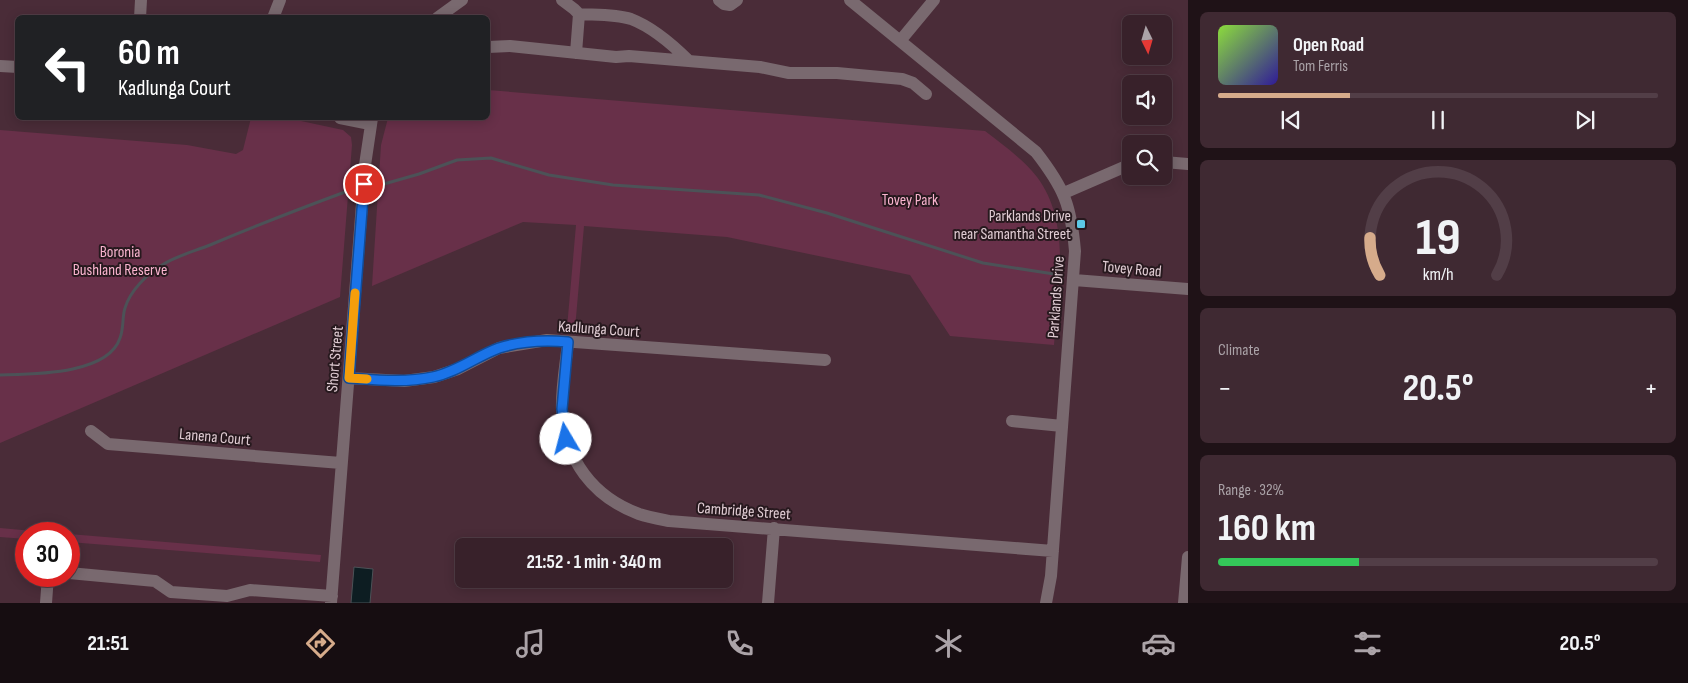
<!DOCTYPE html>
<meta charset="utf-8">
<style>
body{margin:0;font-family:"Sofia Sans Condensed",sans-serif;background:#3f2932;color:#f1f3f6;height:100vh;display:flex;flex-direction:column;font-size:19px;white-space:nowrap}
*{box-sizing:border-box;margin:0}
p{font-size:16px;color:#aba3a8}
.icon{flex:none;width:28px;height:28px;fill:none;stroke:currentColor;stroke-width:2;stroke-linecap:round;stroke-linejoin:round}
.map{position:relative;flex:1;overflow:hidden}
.sheet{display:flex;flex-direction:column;gap:12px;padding:12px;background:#1f1217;width:500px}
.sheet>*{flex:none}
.banner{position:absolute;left:15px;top:15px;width:475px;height:105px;border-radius:8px;box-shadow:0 2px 12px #0003,0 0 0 1px #523e47;background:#202124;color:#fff;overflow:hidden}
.needle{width:32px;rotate:175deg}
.fabs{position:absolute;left:1122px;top:15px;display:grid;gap:10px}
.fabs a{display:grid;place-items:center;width:50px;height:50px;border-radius:8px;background:#38212a;box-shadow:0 2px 12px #0003,0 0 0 1px #523e47;font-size:25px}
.speed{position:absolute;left:15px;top:522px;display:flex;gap:10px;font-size:25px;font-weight:700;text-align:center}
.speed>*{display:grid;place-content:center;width:65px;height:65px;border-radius:50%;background:#38212a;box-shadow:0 2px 12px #0003,0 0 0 1px #523e47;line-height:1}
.speed .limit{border:8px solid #d22;background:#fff;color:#111}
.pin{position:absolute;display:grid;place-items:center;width:42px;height:42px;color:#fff;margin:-21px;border:2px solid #fff;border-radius:50%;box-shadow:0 1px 5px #0007}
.me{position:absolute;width:55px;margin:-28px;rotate:352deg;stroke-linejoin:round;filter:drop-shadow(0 0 4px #0008)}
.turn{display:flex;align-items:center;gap:18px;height:105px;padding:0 20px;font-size:22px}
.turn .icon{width:65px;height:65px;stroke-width:2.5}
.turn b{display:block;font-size:35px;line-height:42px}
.big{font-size:38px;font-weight:700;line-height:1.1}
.sheet .tile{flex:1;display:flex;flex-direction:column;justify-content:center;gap:8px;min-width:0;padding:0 18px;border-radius:8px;background:#3f2932}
.sheet .dial{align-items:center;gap:0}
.dial svg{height:130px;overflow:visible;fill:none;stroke:#523e47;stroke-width:7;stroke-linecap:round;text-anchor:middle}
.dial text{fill:#f1f3f6;stroke:none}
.song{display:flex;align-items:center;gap:15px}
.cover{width:60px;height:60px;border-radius:8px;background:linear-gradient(135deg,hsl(90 70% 55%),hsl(250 70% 35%))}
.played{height:5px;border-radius:2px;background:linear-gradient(90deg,#d6ab8b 30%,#523e47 30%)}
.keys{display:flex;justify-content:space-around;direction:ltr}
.heat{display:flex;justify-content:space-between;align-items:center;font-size:28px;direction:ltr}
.charge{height:8px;border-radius:4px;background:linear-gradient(90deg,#34c759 32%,#523e47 0)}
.trip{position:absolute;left:455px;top:538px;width:278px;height:50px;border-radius:8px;background:#38212a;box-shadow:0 2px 12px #0003,0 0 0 1px #523e47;font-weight:700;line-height:50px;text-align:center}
.tab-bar{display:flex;height:80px;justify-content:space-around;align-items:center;background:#160d11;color:#aba3a8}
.tab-bar .icon{width:35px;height:35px}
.tab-bar .selected{color:#d6ab8b}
.tab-bar b{font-size:22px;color:#f1f3f6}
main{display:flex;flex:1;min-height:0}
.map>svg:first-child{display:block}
.green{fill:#683049}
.water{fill:#0d1d22;stroke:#4c5257}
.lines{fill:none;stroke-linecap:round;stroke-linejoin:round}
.stream{stroke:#4c5257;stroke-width:3}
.minor{stroke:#79696f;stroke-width:12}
.route-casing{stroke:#114b97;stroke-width:12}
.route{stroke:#1a73e8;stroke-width:9}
.slow{stroke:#f59e0b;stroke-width:9}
.poi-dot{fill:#5bc8e6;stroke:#27191e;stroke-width:2}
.labels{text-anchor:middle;stroke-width:4;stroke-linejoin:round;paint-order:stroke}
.park-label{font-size:16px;fill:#fab4cf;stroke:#27191e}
.poi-label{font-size:16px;fill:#e0ccd3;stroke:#27191e;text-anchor:end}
.street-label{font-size:16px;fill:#e0ccd3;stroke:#27191e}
</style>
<main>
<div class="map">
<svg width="1188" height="603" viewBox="0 0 1188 603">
<rect width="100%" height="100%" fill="#4a2c38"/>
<path class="green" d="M 488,90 L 985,131 C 1003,145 1023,159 1037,177 C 1072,223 1058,292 1054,345 L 950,336 L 910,275 L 727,237 L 584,226 L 575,329 L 567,328 L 576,225 L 523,222 L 372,286 L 381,145 L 388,118 L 488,118 Z
M 251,118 L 287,118 L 343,130 L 351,137 L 352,145 L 340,297 L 0,443 L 0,130 L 187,145 L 236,154 L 243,150 Z
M 0,528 L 66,534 L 26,534 L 26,539 L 0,537 Z
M 69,534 L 321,555 L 320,562 L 69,542 Z"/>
<path class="water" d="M 354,567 L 373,569 L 370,603 L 351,603 Z"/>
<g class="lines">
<path class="stream" d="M 384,184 L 419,174 L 457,160 L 491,158 L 549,175 L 613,185 L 759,195 L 827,213 L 983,263 L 1054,274
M 0,375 C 32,374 108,375 120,338 C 124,328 122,317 125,308 C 130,291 147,274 162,265 C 176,256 195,251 210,245 C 255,226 299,209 345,192"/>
<path class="minor" d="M 562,0 L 574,9 L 579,14 L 576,53
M 719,0 L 724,4 L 730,5 L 737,0
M 850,0 L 1036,152 C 1064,188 1071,205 1075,251 L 1051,576 L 1046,603
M 579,14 C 595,15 615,14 631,19 C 652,27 673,45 689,61
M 140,18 L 141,0
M 273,18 L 280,0
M 437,18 L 462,0
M 900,41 L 934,0
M 488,47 L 510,46 L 616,57 L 629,56 L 760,67 L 789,73 L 837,73 L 902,79 L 913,83 L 926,94
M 0,66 L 18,67
M 340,118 L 370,124
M 1164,162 L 1188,164
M 1064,193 L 1131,164
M 1074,280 L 1188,289
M 568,342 C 566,363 561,389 562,410 C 565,460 593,497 639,514 C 648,517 659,519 669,521 L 1053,551
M 349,378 L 404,381 L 434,377 L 458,369 L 499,348 L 547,340 L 825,360
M 1012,421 L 1062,426
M 91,431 L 108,444 L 341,463
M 69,573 L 155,581 L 171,592 L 227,596 L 250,590 L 332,596
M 46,603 L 48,576
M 331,603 L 365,165 L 372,118
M 768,603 L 774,528
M 1184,603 L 1188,557"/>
</g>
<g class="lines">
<defs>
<path id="route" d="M 364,184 L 349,378 C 377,380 405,383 433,377 C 457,372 477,356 499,348 C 521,341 545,340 568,342 L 562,409 L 566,439"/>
</defs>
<use href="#route" class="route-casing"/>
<use href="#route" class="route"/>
<path class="slow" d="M 355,293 L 349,378 L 367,379"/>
</g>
<rect class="poi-dot" x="1076" y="219" width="10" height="10" rx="2.5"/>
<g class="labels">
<g class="park-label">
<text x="910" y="205">Tovey Park</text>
<text x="120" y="257">Boronia<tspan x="120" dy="18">Bushland Reserve</tspan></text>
</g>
<g class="poi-label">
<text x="1071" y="221">Parklands Drive<tspan x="1071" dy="18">near Samantha Street</tspan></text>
</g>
<g class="street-label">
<text transform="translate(1132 268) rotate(5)" y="6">Tovey Road</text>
<text transform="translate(1055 297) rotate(-86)" y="6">Parklands Drive</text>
<text transform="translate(599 328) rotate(4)" y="6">Kadlunga Court</text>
<text transform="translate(334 359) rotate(-85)" y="6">Short Street</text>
<text transform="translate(215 436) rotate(5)" y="6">Lanena Court</text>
<text transform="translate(744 510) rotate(4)" y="6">Cambridge Street</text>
</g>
</g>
</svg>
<div class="fabs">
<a><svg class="needle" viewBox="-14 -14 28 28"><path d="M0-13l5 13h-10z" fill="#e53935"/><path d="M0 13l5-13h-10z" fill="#aba3a8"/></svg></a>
<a><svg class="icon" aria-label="sound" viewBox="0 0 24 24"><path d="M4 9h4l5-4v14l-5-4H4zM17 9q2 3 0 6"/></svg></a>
<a><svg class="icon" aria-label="search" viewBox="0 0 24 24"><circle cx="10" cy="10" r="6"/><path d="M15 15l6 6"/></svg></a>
</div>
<div class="speed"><div class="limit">30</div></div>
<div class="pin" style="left:364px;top:184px;background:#d93025"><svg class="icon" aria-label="arrive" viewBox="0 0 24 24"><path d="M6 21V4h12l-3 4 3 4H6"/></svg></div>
<svg class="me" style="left:566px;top:439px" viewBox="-20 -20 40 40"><circle r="19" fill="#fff"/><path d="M0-13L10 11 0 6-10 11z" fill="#1a73e8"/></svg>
<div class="trip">21:52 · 1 min · 340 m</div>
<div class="banner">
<div class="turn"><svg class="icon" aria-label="left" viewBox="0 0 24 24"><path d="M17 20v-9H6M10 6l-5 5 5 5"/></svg><div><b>60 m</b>Kadlunga Court</div></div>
</div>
</div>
<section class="sheet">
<div class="tile">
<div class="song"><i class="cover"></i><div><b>Open Road</b><p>Tom Ferris</p></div></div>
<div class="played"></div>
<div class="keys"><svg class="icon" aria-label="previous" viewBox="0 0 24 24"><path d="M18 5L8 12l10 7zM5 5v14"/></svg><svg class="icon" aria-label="pause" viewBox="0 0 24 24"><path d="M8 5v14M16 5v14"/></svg><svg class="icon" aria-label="next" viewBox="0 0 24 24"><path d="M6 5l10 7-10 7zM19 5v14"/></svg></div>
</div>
<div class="tile dial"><svg viewBox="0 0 100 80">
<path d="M14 69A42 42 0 1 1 86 69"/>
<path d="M14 69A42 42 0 0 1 8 46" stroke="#d6ab8b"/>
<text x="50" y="56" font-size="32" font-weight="700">19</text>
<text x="50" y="72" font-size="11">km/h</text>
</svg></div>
<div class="tile"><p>Climate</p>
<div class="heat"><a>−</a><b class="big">20.5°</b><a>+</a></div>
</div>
<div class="tile"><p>Range · 32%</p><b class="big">160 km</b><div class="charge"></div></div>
</section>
</main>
<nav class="tab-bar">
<b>21:51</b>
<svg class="icon selected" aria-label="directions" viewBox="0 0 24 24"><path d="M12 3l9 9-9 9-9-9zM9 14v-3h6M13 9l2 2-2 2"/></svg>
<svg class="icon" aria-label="music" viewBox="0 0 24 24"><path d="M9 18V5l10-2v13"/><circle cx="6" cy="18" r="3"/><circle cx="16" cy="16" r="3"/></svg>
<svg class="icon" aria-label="phone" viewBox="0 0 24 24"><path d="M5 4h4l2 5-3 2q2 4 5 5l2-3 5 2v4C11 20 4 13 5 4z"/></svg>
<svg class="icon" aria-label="climate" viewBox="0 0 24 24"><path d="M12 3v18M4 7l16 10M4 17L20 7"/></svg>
<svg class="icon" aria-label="car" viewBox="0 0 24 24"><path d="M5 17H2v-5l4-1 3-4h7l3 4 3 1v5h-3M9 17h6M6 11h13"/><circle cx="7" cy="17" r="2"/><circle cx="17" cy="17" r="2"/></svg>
<svg class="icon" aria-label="filters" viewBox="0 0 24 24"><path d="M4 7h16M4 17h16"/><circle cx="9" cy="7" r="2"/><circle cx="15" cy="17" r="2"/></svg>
<b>20.5°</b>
</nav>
